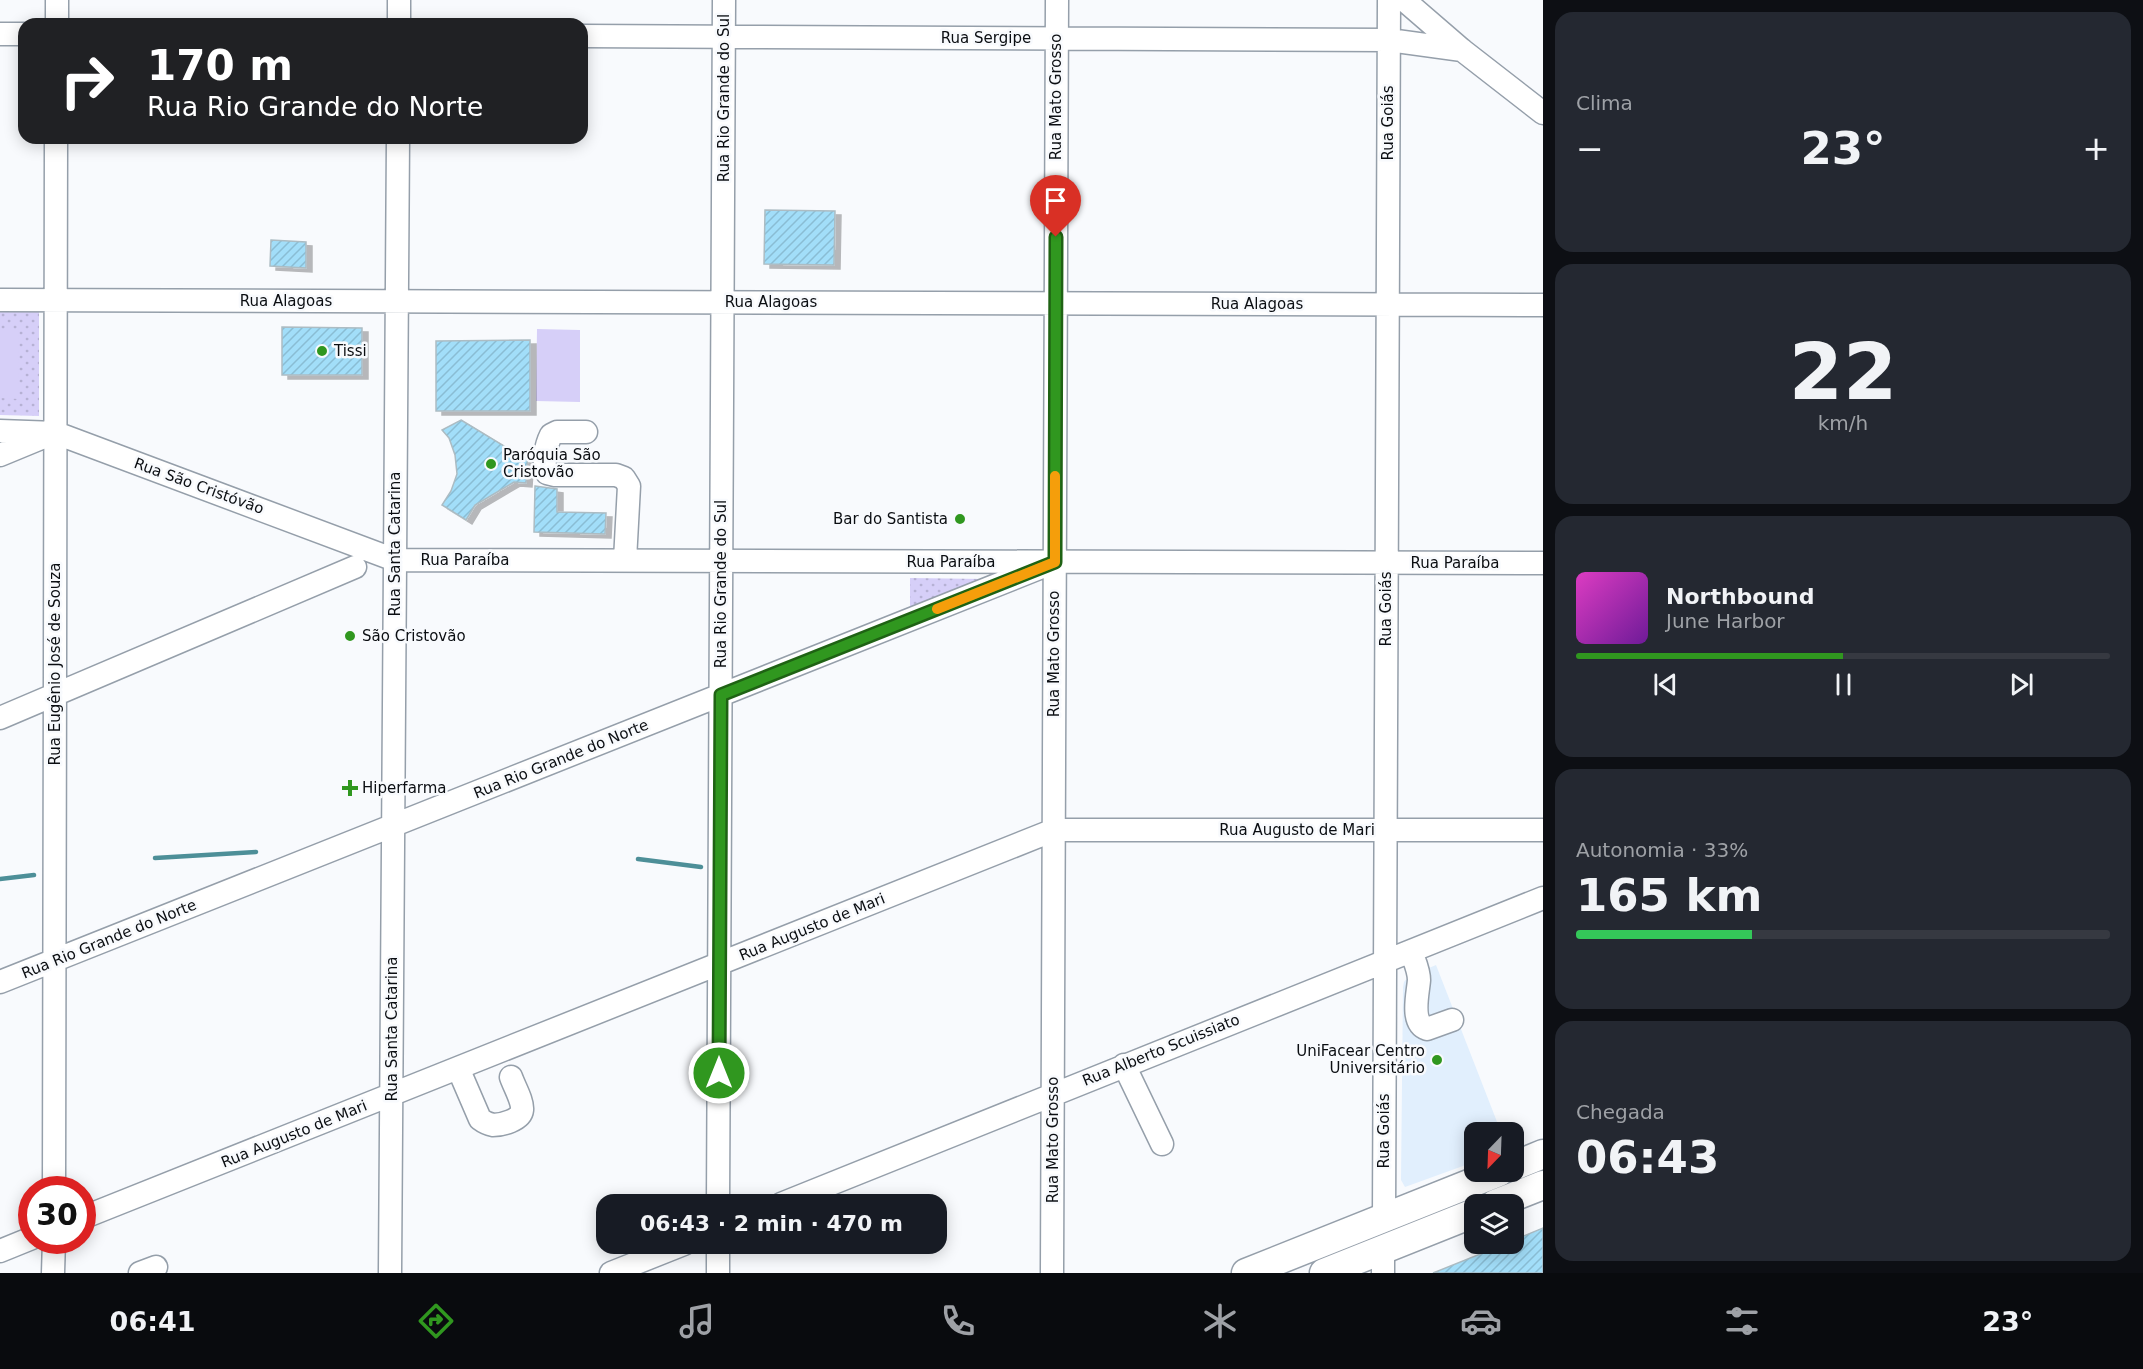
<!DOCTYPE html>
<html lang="pt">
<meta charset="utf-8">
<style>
body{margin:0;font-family:"DejaVu Sans",sans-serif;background:#242831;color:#f1f3f6;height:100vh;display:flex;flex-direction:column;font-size:22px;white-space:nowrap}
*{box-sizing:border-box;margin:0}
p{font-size:20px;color:#9ea1a6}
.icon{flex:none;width:33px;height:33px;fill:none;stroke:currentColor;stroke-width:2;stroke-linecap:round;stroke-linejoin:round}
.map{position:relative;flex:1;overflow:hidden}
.side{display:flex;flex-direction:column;gap:12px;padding:12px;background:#0d0f14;width:600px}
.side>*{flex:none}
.hud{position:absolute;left:18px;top:18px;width:570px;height:126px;border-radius:18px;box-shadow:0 3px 15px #0003;background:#202124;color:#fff;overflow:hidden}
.needle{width:39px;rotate:203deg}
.tools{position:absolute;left:1464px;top:1122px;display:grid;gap:12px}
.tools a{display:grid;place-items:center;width:60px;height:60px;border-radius:12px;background:#171b24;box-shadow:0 3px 15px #0003;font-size:30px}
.speed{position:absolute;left:18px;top:1176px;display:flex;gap:12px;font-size:30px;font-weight:700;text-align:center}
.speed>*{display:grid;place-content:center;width:78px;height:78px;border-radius:50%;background:#171b24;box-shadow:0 3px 15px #0003;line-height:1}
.speed .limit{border:9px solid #d22;background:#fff;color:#111}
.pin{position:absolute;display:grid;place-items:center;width:51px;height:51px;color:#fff;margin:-62px -26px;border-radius:50% 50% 50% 0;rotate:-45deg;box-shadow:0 0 6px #0007}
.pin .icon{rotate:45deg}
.me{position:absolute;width:66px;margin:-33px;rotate:0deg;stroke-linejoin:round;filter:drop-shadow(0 0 4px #0008)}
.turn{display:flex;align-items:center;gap:21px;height:126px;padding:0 30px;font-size:27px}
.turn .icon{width:78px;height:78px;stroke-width:2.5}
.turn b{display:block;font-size:42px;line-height:51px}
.big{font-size:45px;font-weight:600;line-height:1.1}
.side .tile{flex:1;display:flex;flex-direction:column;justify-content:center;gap:9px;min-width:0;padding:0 21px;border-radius:18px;background:#242831}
.side .dial{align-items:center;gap:0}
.dial b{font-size:78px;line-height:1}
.song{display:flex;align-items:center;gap:18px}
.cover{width:72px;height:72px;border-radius:9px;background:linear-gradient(135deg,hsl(310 70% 55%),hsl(280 70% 35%))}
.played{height:6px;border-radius:3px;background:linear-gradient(90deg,#30971f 50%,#363941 50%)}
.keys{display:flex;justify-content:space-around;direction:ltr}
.heat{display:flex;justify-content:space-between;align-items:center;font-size:33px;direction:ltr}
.charge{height:9px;border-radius:4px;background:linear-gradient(90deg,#34c759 33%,#363941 0)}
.trip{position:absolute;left:596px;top:1194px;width:351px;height:60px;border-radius:18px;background:#171b24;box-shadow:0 3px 15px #0003;font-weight:600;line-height:60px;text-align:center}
.menu{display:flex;height:96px;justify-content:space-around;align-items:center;background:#090b0e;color:#9ea1a6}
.menu .icon{width:42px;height:42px}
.menu .active{color:#30971f}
.menu b{font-size:27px;color:#f1f3f6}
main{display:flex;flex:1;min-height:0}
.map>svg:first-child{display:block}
.built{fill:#e1effd}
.park{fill:url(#park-dots)}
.pitch{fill:#d6cff8}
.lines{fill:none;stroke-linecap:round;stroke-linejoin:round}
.stream{stroke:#4d8f98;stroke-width:4.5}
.building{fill:url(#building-hatch);stroke:#acbcc3;stroke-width:1.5;filter:url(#shadow)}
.minor-casing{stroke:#959faa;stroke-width:25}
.major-casing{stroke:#959faa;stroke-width:31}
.path{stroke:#a5a7ab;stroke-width:3;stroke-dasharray:4.5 3;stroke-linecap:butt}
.minor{stroke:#fff;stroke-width:22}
.major{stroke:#fff;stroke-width:28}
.route-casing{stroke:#1f6214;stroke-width:15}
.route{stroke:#30971f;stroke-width:10}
.slow{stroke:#f59e0b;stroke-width:10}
.poi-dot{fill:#30971f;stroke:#f8fafd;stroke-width:2}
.labels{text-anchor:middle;stroke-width:5;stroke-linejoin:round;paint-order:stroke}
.street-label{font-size:15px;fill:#0b0e12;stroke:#f8fafd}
.poi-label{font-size:15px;fill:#0b0e12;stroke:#f8fafd;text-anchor:start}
</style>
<main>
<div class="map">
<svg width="1543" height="1273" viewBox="0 0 1543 1273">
<defs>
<pattern id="park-dots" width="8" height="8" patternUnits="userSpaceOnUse" patternTransform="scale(1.5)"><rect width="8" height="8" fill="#d6cff8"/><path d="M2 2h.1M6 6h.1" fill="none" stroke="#b6b1d4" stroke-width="1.8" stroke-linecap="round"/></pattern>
<pattern id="building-hatch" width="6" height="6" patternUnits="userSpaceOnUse" patternTransform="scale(1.5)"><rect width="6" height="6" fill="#a2def9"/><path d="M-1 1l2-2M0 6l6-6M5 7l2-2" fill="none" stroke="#8abdd4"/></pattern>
<filter id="shadow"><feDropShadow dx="6" dy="4" stdDeviation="0" flood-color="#0004"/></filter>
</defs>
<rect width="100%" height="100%" fill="#f8fafd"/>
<path class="built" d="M 1436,965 L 1501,1132 L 1474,1132 L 1474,1162 L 1405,1187 L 1401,1180 L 1403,987 L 1404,982 L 1408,977 Z"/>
<path class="park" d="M 0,311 L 39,312 L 39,416 L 0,415 Z
M 910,578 L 984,579 L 910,608 Z"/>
<path class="pitch" d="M 537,329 L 580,330 L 580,402 L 536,401 Z
M 0,330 L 19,330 L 18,399 L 0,398 Z"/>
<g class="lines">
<path class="stream" d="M 155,858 L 256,852
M 638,859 L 701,867
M 0,879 L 34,875"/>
</g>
<path class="building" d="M 765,210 L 835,211 L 834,265 L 764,264 Z
M 271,240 L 306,242 L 306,268 L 270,266 Z
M 282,327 L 362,328 L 362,375 L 282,375 Z
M 530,340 L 530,411 L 436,411 L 436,341 Z
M 461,420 L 514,452 L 528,452 L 526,483 L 514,482 L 475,505 L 466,520 L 442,505 L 451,491 L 457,474 L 455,455 L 449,438 L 442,430 Z
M 535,486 L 557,489 L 557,512 L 606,513 L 605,534 L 534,532 Z
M 1543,1228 L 1543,1273 L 1433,1273 L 1505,1244 L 1514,1244 L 1514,1240 Z"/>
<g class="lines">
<defs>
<path id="minor" d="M 1404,0 L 1462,50 L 1543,113
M 57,24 L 57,0
M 399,24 L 399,0
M 0,34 L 24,34
M 582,36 L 1389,40 L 1462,50
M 0,300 L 1543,305
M 0,431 L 56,433 L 395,560 L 1543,563
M 586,432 L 557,432 L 551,435 C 546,445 542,463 547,473 L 555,475 L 616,475 L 624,478 L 629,486 L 625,560
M 0,455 L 46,436
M 0,718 L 355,567
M 1411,951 C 1414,960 1419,970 1419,980 C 1418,994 1410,1023 1427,1029 L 1452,1020
M 0,982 L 1042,567
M 1124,1065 L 1162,1144
M 458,1068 L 480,1119 C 484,1122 488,1124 493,1125 C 502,1125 521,1120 522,1110 C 523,1101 514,1086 511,1077
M 54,1190 L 56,138
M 718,1204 L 724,0
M 781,1204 L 1543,898
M 82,1218 L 1054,830 L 1543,830
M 1384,1218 L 1389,0
M 1383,1249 L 1383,1273
M 0,1251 L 32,1238
M 53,1273 L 54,1240
M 140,1273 L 156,1267
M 390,1273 L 398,138
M 611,1273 L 684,1244
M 718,1273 L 718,1244
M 1052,1273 L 1057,0"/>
<path id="major" d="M 1514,1166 L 1543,1154
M 1495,1204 L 1543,1185
M 1246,1273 L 1499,1172
M 1324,1273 L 1474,1213"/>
</defs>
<use href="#minor" class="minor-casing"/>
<use href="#major" class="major-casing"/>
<path class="path" d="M 1487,1244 L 1490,1249"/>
<use href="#minor" class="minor"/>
<use href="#major" class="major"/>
</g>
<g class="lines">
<defs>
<path id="route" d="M 719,1073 L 721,695 L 1055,562 L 1056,237"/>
</defs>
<use href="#route" class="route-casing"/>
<use href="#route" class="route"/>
<path class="slow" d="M 937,609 L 1055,562 L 1055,476"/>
</g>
<g class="poi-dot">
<circle cx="322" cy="351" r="6"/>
<circle cx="491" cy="464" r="6"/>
<circle cx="960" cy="519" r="6"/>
<circle cx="350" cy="636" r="6"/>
<path d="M347 779h6v6h6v6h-6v6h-6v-6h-6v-6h6z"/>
<circle cx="1437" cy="1060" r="6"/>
</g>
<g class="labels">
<g class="street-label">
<text x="986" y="43">Rua Sergipe</text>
<text transform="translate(1056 97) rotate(-90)" y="5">Rua Mato Grosso</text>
<text transform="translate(724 98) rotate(-90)" y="5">Rua Rio Grande do Sul</text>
<text transform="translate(1388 123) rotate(-90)" y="5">Rua Goiás</text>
<text x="286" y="306">Rua Alagoas</text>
<text x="771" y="307">Rua Alagoas</text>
<text x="1257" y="309">Rua Alagoas</text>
<text transform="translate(199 486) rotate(20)" y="5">Rua São Cristóvão</text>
<text transform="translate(395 544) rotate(-90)" y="5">Rua Santa Catarina</text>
<text x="465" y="565">Rua Paraíba</text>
<text x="951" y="567">Rua Paraíba</text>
<text x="1455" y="568">Rua Paraíba</text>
<text transform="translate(721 584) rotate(-90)" y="5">Rua Rio Grande do Sul</text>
<text transform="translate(1386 609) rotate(-90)" y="5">Rua Goiás</text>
<text transform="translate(1054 654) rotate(-90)" y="5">Rua Mato Grosso</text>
<text transform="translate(55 664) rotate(-90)" y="5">Rua Eugênio José de Souza</text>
<text transform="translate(561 759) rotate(-22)" y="5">Rua Rio Grande do Norte</text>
<text x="1297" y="835">Rua Augusto de Mari</text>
<text transform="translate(812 927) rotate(-22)" y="5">Rua Augusto de Mari</text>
<text transform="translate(109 939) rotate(-22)" y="5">Rua Rio Grande do Norte</text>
<text transform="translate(392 1029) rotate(-90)" y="5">Rua Santa Catarina</text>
<text transform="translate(1161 1050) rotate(-22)" y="5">Rua Alberto Scuissiato</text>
<text transform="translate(1384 1131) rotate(-90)" y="5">Rua Goiás</text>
<text transform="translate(294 1134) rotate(-22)" y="5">Rua Augusto de Mari</text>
<text transform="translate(1053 1140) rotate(-90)" y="5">Rua Mato Grosso</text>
</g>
<g class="poi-label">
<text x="334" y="356">Tissi</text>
<text x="503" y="460">Paróquia São<tspan x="503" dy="17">Cristovão</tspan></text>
<text x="948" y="524" text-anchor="end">Bar do Santista</text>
<text x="362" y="641">São Cristovão</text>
<text x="362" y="793">Hiperfarma</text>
<text x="1425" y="1056" text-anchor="end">UniFacear Centro<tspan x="1425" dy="17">Universitário</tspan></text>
</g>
</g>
</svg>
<div class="tools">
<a><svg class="needle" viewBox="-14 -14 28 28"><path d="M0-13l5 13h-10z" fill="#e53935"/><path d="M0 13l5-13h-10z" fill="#9ea1a6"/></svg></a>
<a><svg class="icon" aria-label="layers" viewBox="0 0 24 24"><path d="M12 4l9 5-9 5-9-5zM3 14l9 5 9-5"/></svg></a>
</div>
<div class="speed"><div class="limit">30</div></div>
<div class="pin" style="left:1056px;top:237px;background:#d93025"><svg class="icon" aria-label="arrive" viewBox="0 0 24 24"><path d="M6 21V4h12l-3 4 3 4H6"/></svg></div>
<svg class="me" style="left:719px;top:1073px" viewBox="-20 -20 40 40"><circle r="17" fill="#30971f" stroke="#fff" stroke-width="3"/><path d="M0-11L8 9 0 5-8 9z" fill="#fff"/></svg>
<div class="trip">06:43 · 2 min · 470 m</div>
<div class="hud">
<div class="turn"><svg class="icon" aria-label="right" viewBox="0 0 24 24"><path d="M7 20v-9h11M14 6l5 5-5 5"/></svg><div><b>170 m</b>Rua Rio Grande do Norte</div></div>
</div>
</div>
<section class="side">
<div class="tile"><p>Clima</p>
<div class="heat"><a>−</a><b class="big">23°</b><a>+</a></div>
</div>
<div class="tile dial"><b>22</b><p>km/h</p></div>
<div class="tile">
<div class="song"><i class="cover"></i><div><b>Northbound</b><p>June Harbor</p></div></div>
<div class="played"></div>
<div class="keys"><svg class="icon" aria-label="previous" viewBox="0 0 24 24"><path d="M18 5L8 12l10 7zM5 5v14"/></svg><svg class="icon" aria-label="pause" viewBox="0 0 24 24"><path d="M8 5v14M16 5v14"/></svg><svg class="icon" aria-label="next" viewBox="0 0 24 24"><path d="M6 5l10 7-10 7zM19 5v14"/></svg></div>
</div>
<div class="tile"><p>Autonomia · 33%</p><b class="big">165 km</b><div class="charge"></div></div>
<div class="tile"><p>Chegada</p><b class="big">06:43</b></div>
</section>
</main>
<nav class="menu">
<b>06:41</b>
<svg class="icon active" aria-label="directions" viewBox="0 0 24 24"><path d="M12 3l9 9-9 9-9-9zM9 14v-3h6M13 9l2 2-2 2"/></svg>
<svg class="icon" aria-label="music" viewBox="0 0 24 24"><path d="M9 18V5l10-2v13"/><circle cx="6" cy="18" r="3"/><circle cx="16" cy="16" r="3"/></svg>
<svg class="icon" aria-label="phone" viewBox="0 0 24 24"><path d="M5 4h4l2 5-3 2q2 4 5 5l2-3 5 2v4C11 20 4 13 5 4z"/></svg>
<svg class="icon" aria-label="climate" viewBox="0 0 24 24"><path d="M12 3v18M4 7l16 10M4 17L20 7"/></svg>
<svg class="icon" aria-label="car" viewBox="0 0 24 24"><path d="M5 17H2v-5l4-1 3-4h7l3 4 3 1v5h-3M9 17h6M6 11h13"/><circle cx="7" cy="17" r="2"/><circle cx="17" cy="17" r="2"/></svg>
<svg class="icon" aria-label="filters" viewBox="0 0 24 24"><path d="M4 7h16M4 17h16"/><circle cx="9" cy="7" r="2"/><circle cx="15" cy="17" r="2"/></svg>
<b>23°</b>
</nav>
